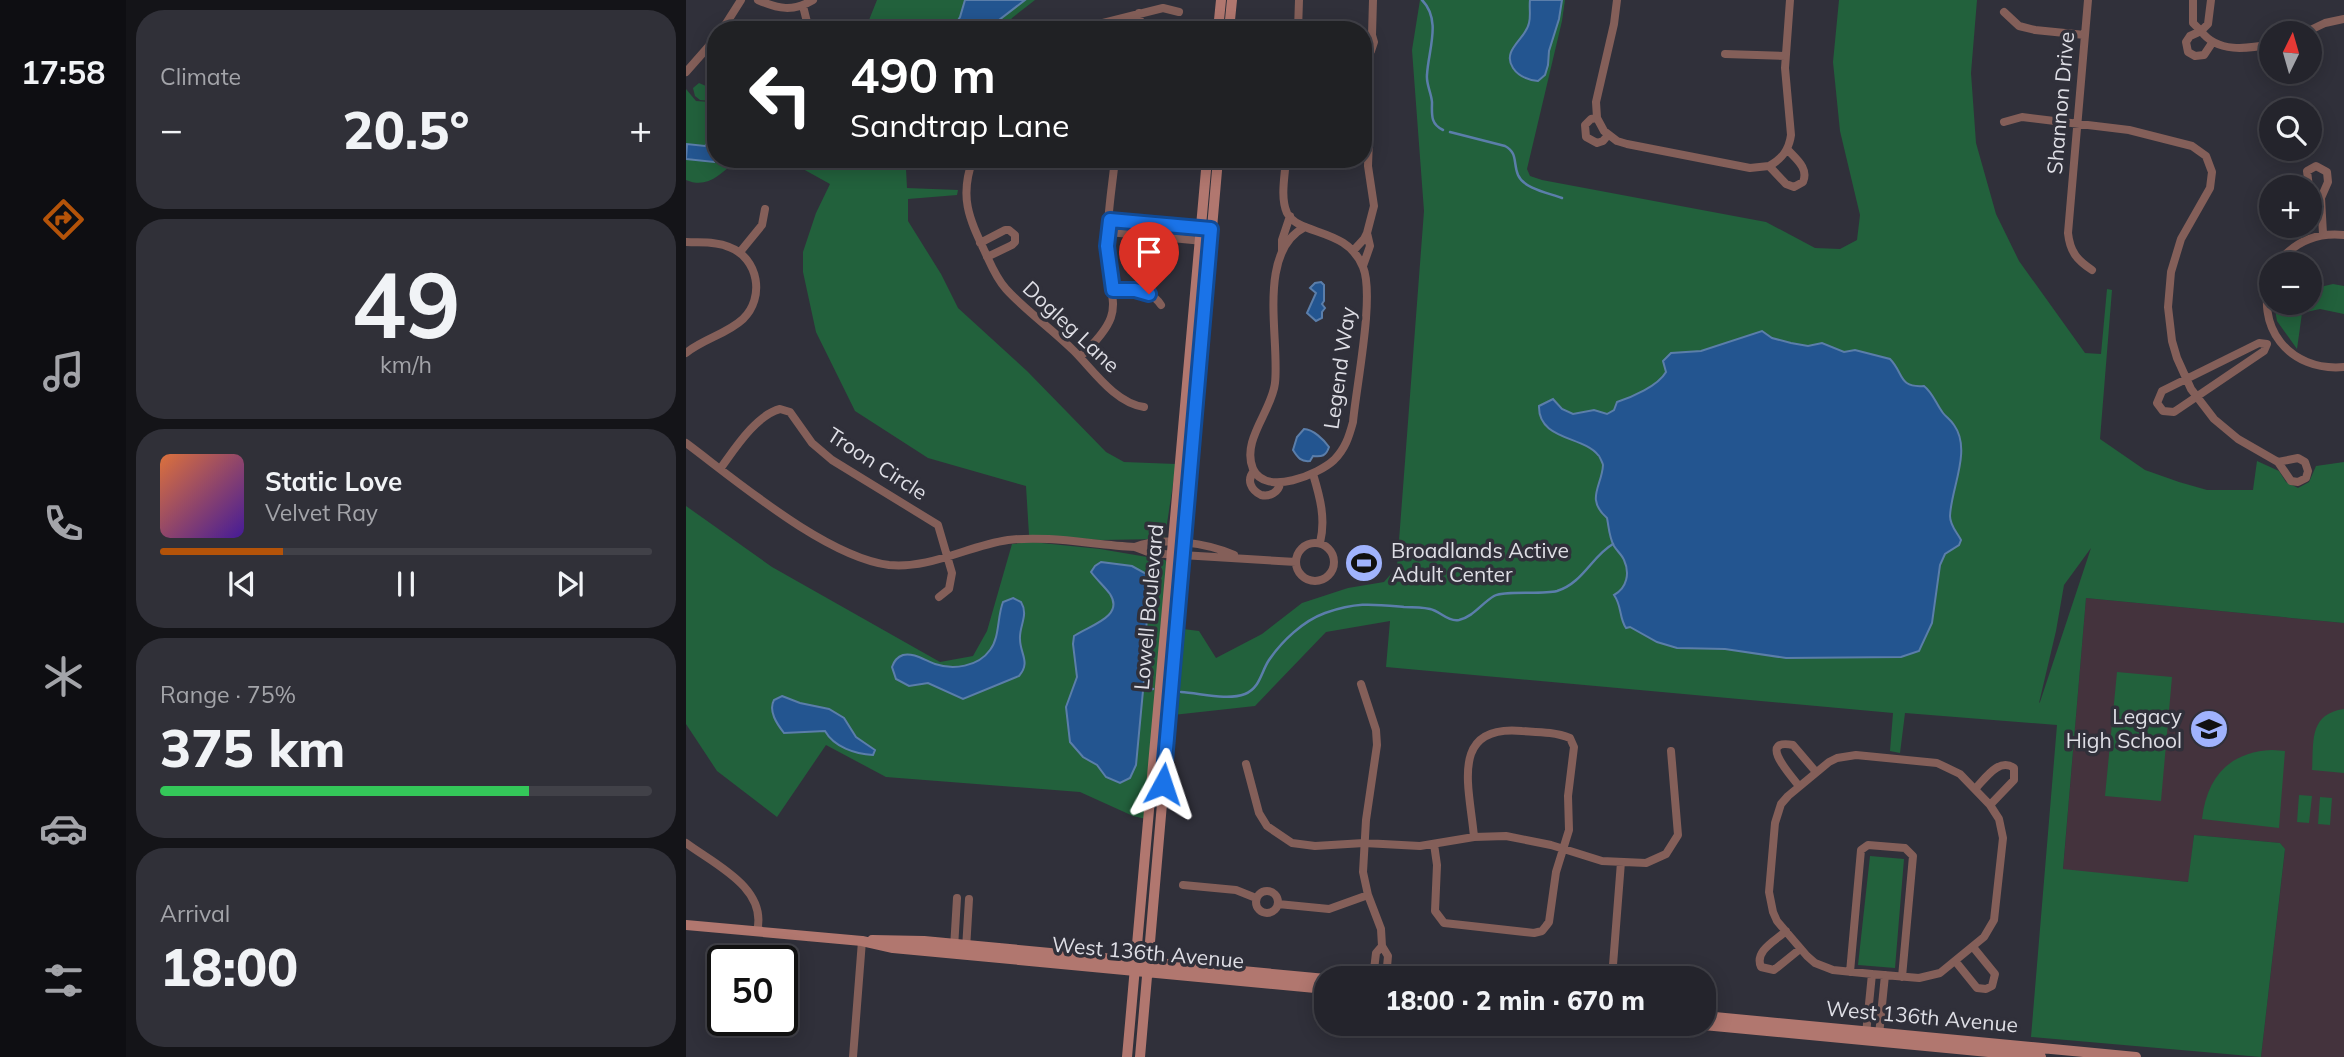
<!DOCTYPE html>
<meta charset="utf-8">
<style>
body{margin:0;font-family:Mulish,sans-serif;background:#303038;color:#f1f3f6;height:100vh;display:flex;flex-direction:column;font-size:26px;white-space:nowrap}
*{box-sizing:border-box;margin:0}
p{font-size:23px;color:#a3a4a9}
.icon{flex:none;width:38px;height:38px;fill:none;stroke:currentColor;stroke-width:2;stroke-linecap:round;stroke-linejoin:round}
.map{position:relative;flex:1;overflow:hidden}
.side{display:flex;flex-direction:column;gap:10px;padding:10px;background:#141418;width:560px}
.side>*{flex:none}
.hud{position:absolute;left:21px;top:21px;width:665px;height:147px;border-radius:28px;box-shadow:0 4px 18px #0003,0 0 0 2px #414148;background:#202124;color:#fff;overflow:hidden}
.needle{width:46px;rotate:5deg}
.fabs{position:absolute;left:1573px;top:21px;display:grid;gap:14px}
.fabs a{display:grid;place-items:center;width:63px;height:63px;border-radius:50%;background:#24242c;box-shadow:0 4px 18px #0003,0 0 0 2px #414148;font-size:35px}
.speed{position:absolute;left:21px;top:945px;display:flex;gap:14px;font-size:35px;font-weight:700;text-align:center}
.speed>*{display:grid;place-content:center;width:91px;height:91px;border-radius:50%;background:#24242c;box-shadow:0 4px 18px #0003,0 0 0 2px #414148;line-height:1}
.speed .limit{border:4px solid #111;border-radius:10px;background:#fff;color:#111}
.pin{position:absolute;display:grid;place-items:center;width:60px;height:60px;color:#fff;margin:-72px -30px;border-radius:50% 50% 50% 0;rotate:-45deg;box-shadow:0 0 7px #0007}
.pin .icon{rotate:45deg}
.me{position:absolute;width:77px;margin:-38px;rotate:5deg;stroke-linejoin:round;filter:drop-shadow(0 0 5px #0008)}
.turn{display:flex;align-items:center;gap:24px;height:147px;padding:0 28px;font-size:32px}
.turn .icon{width:91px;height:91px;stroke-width:2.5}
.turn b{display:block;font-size:49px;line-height:60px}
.big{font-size:52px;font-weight:800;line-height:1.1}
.side .card{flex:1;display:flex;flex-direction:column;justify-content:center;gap:10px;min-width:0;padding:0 24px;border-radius:28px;background:#303038}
.side .dial{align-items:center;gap:0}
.dial b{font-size:91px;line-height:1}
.song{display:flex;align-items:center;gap:21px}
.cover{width:84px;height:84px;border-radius:10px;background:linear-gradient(135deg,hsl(20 70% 55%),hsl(260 70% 35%))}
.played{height:7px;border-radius:4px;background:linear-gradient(90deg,#b45309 25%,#414148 25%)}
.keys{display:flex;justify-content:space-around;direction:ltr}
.heat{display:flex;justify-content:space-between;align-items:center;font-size:38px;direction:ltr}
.charge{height:10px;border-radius:5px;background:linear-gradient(90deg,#34c759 75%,#414148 0)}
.trip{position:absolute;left:628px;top:966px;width:402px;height:70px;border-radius:28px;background:#24242c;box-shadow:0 4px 18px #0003,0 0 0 2px #414148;font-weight:800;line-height:70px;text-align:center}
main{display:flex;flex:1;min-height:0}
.menu{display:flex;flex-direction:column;width:126px;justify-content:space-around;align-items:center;background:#0e0e12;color:#a3a4a9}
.menu .icon{width:49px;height:49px}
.menu .active{color:#b45309}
.menu b{font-size:32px;color:#f1f3f6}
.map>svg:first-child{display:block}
.education{fill:#44333d}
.green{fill:#22613c;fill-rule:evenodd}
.water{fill:#235590;stroke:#5b7eaa;stroke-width:2}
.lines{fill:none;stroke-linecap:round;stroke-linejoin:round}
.stream{stroke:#5b7eaa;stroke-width:2.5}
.street{stroke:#845f59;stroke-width:8}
.secondary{stroke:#b1776f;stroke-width:10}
.route-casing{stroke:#114b97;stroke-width:18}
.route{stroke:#1a73e8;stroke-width:12}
.labels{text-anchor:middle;stroke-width:7;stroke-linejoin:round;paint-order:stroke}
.street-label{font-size:21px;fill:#dedee5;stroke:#30303a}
.poi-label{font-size:21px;fill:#dedee5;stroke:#30303a;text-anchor:start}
</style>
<main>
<nav class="menu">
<b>17:58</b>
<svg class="icon active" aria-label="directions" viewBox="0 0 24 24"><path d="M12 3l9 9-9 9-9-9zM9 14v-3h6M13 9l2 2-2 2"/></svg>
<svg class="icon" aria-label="music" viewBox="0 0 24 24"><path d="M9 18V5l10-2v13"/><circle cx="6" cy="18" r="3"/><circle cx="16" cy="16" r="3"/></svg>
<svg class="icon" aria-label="phone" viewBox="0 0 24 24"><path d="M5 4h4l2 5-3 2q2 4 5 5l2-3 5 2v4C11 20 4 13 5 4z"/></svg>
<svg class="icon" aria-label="climate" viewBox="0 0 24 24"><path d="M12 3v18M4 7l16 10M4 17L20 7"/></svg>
<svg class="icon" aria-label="car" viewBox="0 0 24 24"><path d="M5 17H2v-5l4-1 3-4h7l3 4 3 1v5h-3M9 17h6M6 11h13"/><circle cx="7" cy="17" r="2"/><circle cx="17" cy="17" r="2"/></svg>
<svg class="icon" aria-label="filters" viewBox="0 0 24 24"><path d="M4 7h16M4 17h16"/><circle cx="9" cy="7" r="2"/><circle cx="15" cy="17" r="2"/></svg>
</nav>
<section class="side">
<div class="card"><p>Climate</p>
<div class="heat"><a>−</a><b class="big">20.5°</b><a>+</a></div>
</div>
<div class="card dial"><b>49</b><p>km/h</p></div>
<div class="card">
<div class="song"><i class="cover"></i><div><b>Static Love</b><p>Velvet Ray</p></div></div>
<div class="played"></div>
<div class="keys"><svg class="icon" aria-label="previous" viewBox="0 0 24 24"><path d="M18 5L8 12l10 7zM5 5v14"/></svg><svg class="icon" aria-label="pause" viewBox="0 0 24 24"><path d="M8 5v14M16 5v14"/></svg><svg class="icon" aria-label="next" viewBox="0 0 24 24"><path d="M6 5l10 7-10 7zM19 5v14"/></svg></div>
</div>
<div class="card"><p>Range · 75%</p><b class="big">375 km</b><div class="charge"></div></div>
<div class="card"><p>Arrival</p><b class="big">18:00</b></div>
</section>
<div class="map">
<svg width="1658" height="1057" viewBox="0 0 1658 1057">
<rect width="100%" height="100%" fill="#30303a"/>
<path class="education" d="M 1400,598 L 1658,623 L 1658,1057 L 1575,1057 L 1599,850 L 1594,843 L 1508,835 L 1503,882 L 1377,870 Z"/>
<path class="green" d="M 191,0 L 349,0 L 326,18 L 318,30 L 179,30 Z
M 734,0 L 879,0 L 876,21 L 841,169 L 844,176 L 856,180 L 1080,222 L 1129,248 L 1154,249 L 1171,240 L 1174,215 L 1154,131 L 1147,62 L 1153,0 L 1291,0 L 1285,73 L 1290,143 L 1310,214 L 1333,261 L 1399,353 L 1415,354 L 1421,289 L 1426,290 L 1414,439 L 1459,470 L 1493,482 L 1521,490 L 1567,490 L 1571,461 L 1593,471 L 1600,482 L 1612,488 L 1623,482 L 1630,466 L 1658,462 L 1658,623 L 1400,598 L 1377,869 L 1502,882 L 1508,835 L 1594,843 L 1599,849 L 1575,1057 L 1345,1037 L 1371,725 L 1219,713 L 1214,753 L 1204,751 L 1207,713 L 700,667 L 704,621 L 640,632 L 569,706 L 487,715 L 497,629 L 513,631 L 530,658 L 576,634 L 616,603 L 662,588 L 698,582 L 711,567 L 738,211 L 726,50 ZM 1405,548 L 1354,702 L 1353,703 L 1370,631 L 1378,585 Z
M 30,54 L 30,90 L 21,78 L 20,65 Z
M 13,83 L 20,86 L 23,96 L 30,100 L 30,109 L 25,107 L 25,101 L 14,100 L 9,96 L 7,88 Z
M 0,89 L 10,101 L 24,102 L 23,112 L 29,113 L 30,159 L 50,159 L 49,162 C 33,175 21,189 0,180 Z
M 99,159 L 129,161 L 225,159 L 220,169 L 221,188 L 272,190 L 271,195 L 222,199 L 222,221 L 255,274 L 272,308 L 341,371 L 420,452 L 438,462 L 490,464 L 479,537 L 475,539 L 415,540 L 343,535 L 340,486 L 242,458 L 169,411 L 130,332 L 117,272 L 117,252 L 130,213 L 144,184 Z
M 1647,284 L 1658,286 L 1658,314 L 1634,309 L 1616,313 L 1611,349 L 1591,321 L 1588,303 L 1624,303 L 1624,294 L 1630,288 Z
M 0,506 L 86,567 L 254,662 L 287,656 L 301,631 L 326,544 L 346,542 L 414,549 L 479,560 L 481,562 L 460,819 L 447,816 L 394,792 L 200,777 L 140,745 L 91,817 L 31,771 L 0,724 Z
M 1431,672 L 1486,677 L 1475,801 L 1419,796 Z
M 1658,709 L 1658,773 L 1626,770 C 1628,743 1622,714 1658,709 Z
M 1586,750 L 1599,751 L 1593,828 L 1516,819 C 1521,778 1542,752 1586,750 Z
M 1613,795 L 1626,796 L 1623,823 L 1611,822 Z
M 1634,797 L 1646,798 L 1644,825 L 1632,824 Z
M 1184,856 L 1218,859 L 1209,968 L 1172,965 Z"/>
<path class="water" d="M 279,0 L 339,0 L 300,30 L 266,30 L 274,17 Z
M 844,0 L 876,0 L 873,19 L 863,51 L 862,65 L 859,75 L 852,81 C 842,80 833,77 827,68 C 815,50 840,39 843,23 C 845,16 843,7 844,0 Z
M 23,141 L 30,142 L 28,162 L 0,159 L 1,144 L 19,146 Z
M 635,282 L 638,285 L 638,301 L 636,304 L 639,308 L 636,312 L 636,318 L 630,321 L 621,313 L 630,293 L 624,288 L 629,283 Z
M 1076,331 L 1086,338 L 1105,343 L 1122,346 L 1136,343 L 1158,352 L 1169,350 L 1204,359 C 1218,373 1212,388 1238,386 C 1247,393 1250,404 1257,413 C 1260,417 1265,420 1268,425 C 1286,450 1265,488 1264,516 C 1264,526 1271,532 1275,540 L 1273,545 L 1259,554 L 1254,565 L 1246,623 L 1233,651 L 1215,657 L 1100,658 L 1039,649 L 991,648 L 971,642 L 944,627 L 940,628 C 933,618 936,606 928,595 C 941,588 944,573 938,560 C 936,555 931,551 928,546 C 923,537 923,528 921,518 C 899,499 916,486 917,465 C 917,464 913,455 912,455 C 897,436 852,440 853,406 L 867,399 L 876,409 L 887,414 L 908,410 L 921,414 L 928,410 L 931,402 C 946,397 972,386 980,372 L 977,361 L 985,353 L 1015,351 Z
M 618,429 C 627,429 638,440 643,447 C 640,456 636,457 627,456 L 624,461 C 615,462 612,458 607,450 L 611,437 Z
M 415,562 L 446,566 L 466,577 L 460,629 L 457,638 L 458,680 L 450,765 L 444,778 L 434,783 L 420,777 L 411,765 L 397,757 L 384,742 L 380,707 L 391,677 L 387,644 L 388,636 C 402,626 439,617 424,594 C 418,586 411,580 405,572 L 409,566 Z
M 327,598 L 335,602 C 343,615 333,626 334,639 C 334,654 345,662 333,676 L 277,699 L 242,683 L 223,686 L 210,679 L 206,667 C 208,661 211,657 217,655 C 227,652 240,661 249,664 C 267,670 292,667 304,650 C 314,637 311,617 317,602 Z
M 96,696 L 114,703 L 143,709 L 158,718 L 170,737 L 189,750 L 187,755 C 169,754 148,747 139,731 L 98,733 C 91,724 82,711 88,700 Z"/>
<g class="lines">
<path class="stream" d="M 736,0 C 756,20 742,51 741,75 C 740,84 745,92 746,102 C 746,114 744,124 757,130
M 764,132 L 819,146 C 832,153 827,163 832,175 C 838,189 863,193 876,198
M 457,688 L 467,689
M 495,692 C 514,693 541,701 559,694 C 574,688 575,672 583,660 C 596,641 617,621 639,613 C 671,602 685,604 718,607 C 727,607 735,607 744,609 C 754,611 762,622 773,620 C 787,617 796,603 808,596 C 818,590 856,595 871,591 C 897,583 906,556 927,544"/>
<path class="street" d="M 72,0 C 92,9 107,12 127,0
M 931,0 L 928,24 L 910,102 L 911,118 L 918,131 L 931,141 L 941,144 L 1064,168 L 1083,166 L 1100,184 L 1108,187 L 1117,182 C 1123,168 1110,159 1101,149
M 1402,0 L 1382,233 C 1384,252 1391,260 1406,270
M 1507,0 L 1507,23 L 1515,31 L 1522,24 L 1525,0
M 117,6 L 123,30
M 1318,12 L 1333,26 L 1349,30 L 1399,35
M 453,13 L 455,30
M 36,30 L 55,0
M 389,30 L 477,8 L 493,12
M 612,30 L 613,0
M 1618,33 L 1639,23 L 1658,19
M 677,39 L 686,35 L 687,0
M 1526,43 L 1518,55 L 1509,56 L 1502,52 L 1500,42 L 1504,36 L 1515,31 C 1531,53 1561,49 1586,44
M 1039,54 L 1099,56
M 677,60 L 685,51 L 688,42 L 686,35
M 677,64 L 684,111 L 682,166 L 688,206 L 681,233
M 0,72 L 30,38
M 911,118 L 905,119 L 899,125 L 900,137 L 911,143 L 917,141 L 922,135
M 1318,122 L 1336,117 L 1443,130 L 1506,146 L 1520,156 L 1526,172 L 1524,188 L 1495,239 L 1485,272 L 1482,307 L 1486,341 L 1491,358 L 1505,389 L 1528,419 L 1552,439 L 1592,462 L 1605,481 L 1612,482 L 1620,478 L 1622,471 L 1619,462 L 1612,458 L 1592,462
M 287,159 C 273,197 283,218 299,252 C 305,265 310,278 320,289 C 340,311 366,329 388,351 C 407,370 429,403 458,407
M 600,159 C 599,175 594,198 601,213 C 613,236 661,227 677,267 C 689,296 670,387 667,422 C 663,437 659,449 648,460 C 633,474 580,497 567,469 C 555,440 586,411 589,383 C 594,339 570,252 619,227
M 428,163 L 447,164 L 453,159
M 1083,166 C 1096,159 1103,150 1105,135 L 1099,68 L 1104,0
M 1623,187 L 1621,171 L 1630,166 L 1641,172 L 1642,182 L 1635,198 L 1637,234
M 424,220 L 519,228
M 423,232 L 517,241
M 0,242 C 14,243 30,241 43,247 C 73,258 79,298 57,319 C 41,334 17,339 0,353
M 294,243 L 319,230 L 323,230 L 329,235 L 329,242 L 326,245 L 301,257
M 596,251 L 596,240 L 604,216
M 667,251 L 678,239 L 681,233 L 684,246 L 677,266
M 54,252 L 76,225 L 79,209
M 1591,264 C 1608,242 1630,232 1658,235
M 1586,274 C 1567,326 1603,372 1658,367
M 427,290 C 444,288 465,289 475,305
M 1573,343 L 1581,344 L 1578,351 L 1488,412 L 1477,411 L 1471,403 L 1476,391 Z
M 394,357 C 447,307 420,305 421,245 C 421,217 426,188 429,159
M 0,443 C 51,481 140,557 203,565 C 245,569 281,546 322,540 C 363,535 407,545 449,547 L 462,552 L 479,554 L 610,562
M 34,469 C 48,450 70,415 94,409 L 104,412 L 126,443 L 146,460 L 252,525 L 266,573 L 263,589 L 253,597
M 568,471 C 560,480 565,490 575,495 C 584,497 593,492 594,483
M 627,474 C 634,497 640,519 634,543
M610 562a19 19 0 1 1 38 0a19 19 0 1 1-38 0Z
M 449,547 C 475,536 522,543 548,555
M 675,684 L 690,730 L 691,745 L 680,820 L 677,872 L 682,895 L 695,929 L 696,946 L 702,956 L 700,978
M 1170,755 L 1251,763 L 1274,774 L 1304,805 L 1313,819 L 1317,838 L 1308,920 L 1298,937 L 1254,973 L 1233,978 L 1186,974 L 1147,970 L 1129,963 L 1121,956 L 1091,921 L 1087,912 L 1083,892 L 1089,823 L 1095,804 L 1102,796 L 1143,762 L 1151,758 Z
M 560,764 L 573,813 L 581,826 L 606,843 L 629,846 L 678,843 L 734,846 L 788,837 L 820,836 L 865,845 L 916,861 L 960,863 L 980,854 L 992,835 L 985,751
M 1113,786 C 1106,777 1070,738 1107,745 L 1130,772
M 1289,789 C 1299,779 1313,757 1328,768 L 1328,780 L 1304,805
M 0,843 C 28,864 82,888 71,931
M 748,844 L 751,865 L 749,911 L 758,923 L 848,933 L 856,931 L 860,926 L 863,922 L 870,872 L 883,830 L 882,796 L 888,747 L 884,738 C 869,732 852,732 836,731 C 762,724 784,789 788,837
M 497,885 L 550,890 L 570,898
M570 902a11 11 0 1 1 22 0a11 11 0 1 1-22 0Z
M 592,904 L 643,909 L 682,895
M 1100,931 C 1089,941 1068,951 1075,967 L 1088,970 L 1114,949
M 268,948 L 271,898
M 280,949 L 283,899
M 1270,962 L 1291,988 L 1300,989 L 1306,986 L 1309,974 L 1287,947
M 927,965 L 933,978
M 1164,972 L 1175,850 L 1182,845 L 1219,848 L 1227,856 L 1216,977
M 687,978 L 690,953 L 696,946
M 919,978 L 927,965 L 935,862
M 1180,1034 L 1186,974
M 1193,1035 L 1199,975
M 167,1057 L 176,941"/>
<path class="secondary" d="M 532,30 L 535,0
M 543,30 L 546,0
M 0,925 L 176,941 L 207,948 L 640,989
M 186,940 L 238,941 L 640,979
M 1018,1016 L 1450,1057
M 1007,1024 L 1355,1057
M 441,1057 L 521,159
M 454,1057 L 532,159"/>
</g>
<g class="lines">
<defs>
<path id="route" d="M 463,294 L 449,290 L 427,290 L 421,246 L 424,220 L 525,229 L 477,784"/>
</defs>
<use href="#route" class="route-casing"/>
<use href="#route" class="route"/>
</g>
<defs>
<symbol id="stadium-disc" viewBox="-11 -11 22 22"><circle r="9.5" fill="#a0b3fd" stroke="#30303a"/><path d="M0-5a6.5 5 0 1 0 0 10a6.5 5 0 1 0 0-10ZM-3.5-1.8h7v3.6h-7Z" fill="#111"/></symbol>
<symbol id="school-disc" viewBox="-11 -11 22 22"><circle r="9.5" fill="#a0b3fd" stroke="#30303a"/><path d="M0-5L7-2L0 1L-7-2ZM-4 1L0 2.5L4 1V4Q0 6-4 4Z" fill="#111"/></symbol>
</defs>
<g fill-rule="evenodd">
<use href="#stadium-disc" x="656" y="541" width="44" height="44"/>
<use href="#school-disc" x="1501" y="707" width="44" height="44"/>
</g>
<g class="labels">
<g class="street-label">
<text transform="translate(1375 103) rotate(-85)" y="7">Shannon Drive</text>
<text transform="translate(385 327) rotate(43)" y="7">Dogleg Lane</text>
<text transform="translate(654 368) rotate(-82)" y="7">Legend Way</text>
<text transform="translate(191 464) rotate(33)" y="7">Troon Circle</text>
<text transform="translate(463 607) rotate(-85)" y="7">Lowell Boulevard</text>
<text transform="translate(462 953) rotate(5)" y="7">West 136th Avenue</text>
<text transform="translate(1236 1017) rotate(5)" y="7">West 136th Avenue</text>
</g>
<g class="poi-label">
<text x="705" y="558">Broadlands Active<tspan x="705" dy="24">Adult Center</tspan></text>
<text x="1496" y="724" text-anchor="end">Legacy<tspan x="1496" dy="24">High School</tspan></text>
</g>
</g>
</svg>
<div class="fabs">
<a><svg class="needle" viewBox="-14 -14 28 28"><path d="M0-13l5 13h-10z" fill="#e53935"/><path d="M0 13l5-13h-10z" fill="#a3a4a9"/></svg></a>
<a><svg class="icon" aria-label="search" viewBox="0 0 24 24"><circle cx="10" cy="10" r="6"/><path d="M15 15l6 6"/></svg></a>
<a>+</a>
<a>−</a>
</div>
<div class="speed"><div class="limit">50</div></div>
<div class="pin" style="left:463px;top:294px;background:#d93025"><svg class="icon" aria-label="arrive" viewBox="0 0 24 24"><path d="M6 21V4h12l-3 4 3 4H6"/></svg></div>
<svg class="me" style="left:477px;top:784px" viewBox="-20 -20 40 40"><path d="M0-17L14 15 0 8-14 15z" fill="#1a73e8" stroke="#fff" stroke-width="4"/></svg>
<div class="trip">18:00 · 2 min · 670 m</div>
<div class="hud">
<div class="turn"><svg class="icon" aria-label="left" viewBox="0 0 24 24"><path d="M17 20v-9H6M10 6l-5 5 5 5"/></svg><div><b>490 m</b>Sandtrap Lane</div></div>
</div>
</div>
</main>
